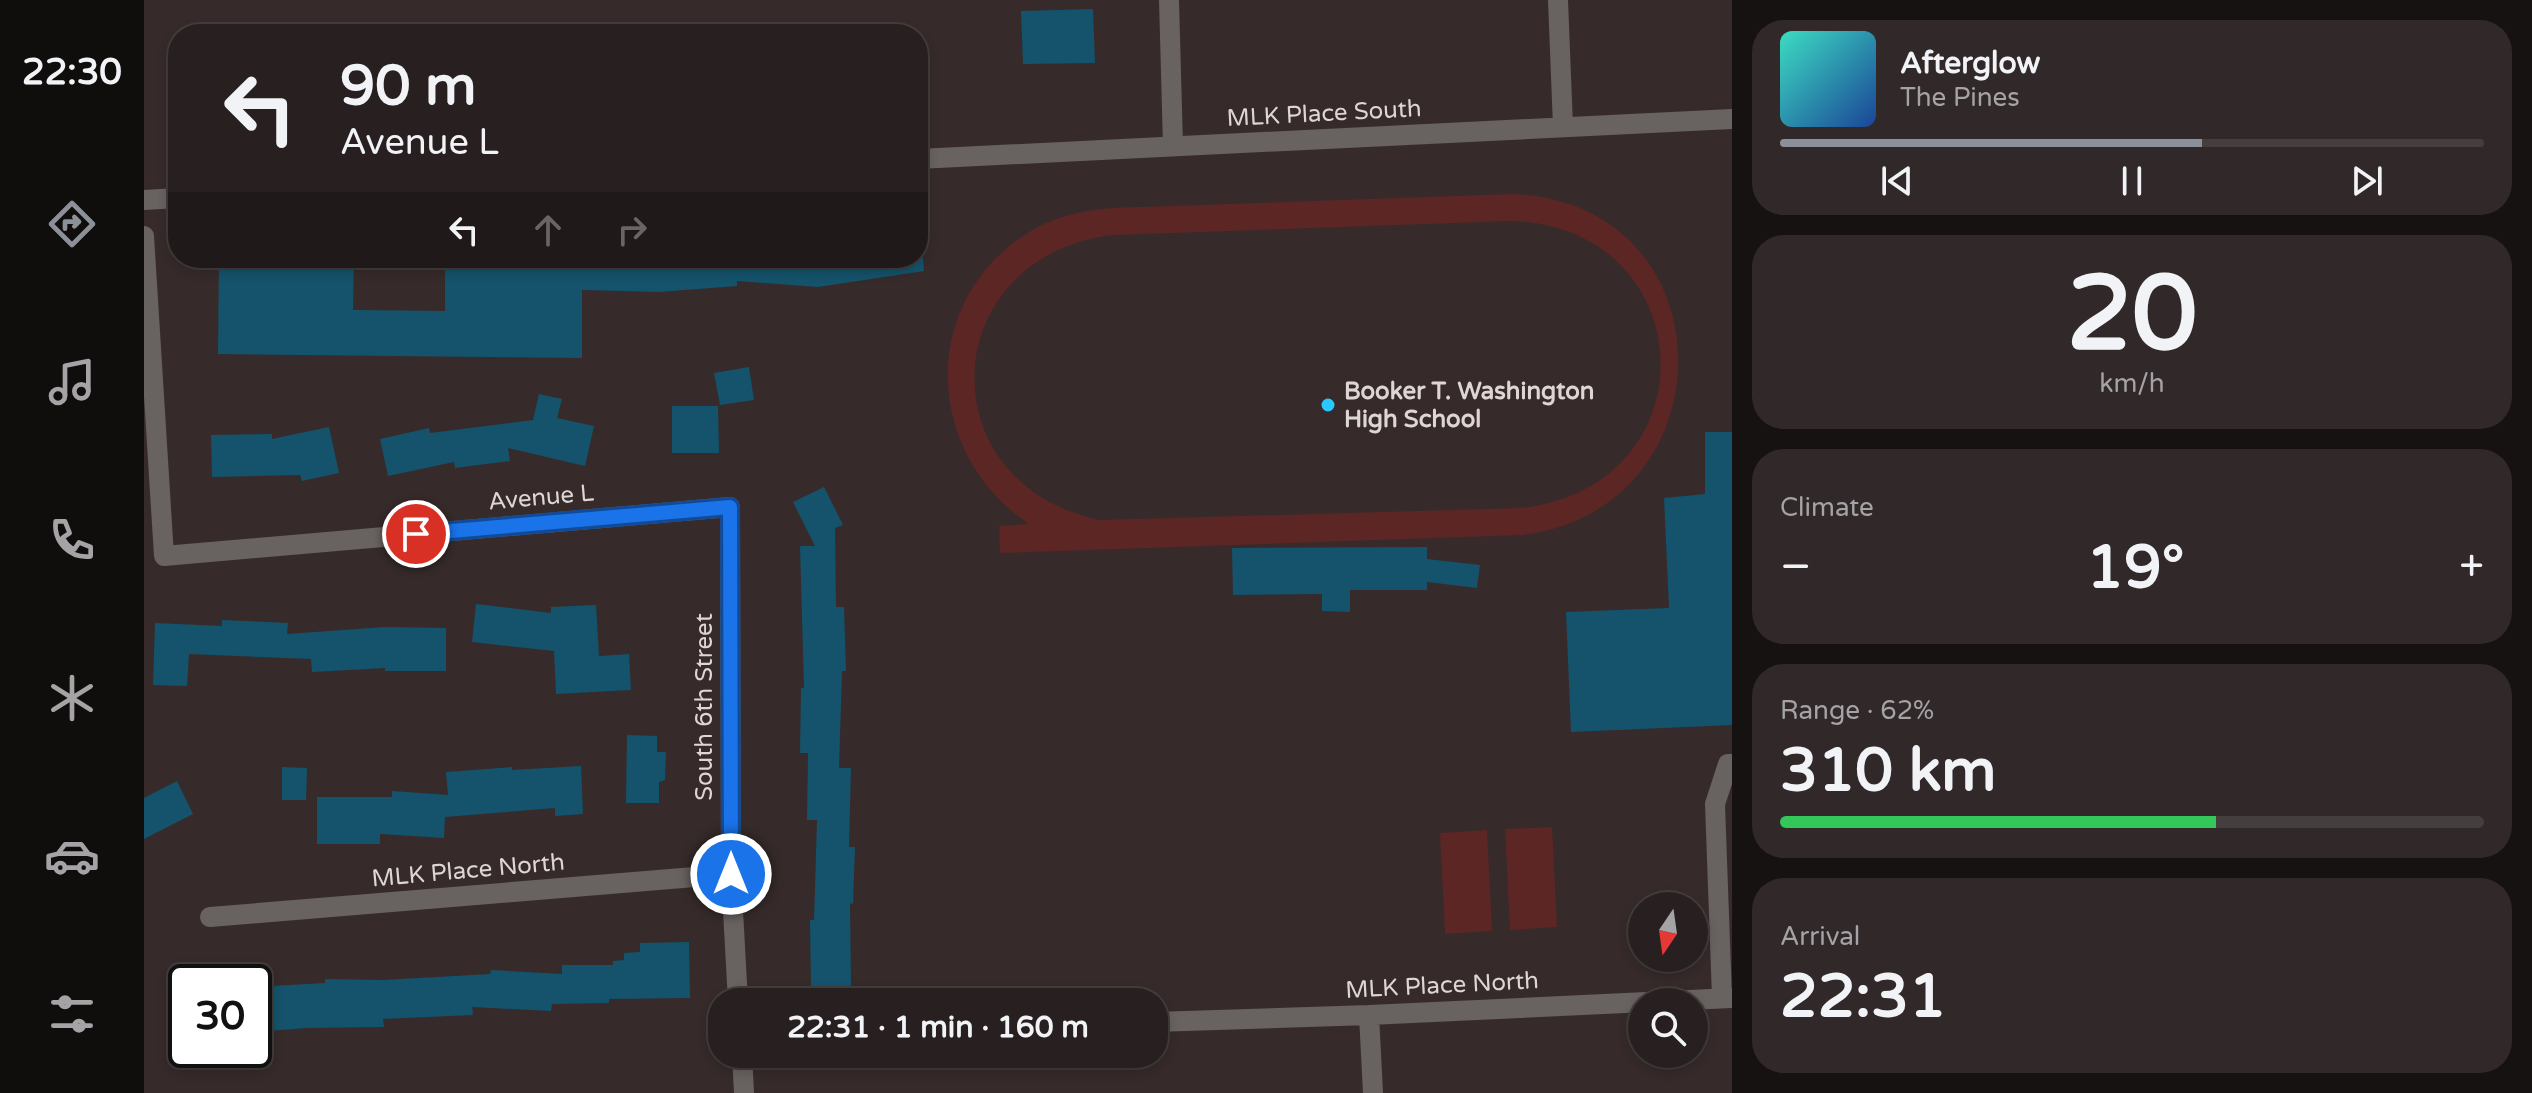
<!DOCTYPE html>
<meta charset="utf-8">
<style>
body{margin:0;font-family:"Varela Round",sans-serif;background:#302829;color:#f1f3f6;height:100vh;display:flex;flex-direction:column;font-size:30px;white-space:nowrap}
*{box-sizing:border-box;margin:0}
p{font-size:26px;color:#a5a3a5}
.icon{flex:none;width:44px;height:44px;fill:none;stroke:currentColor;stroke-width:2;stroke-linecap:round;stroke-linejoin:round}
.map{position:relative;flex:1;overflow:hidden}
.panel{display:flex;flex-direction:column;gap:20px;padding:20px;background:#161212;width:800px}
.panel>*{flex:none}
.banner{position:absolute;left:24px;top:24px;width:760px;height:244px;border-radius:32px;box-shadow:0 4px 12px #0003,0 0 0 2px #443e3e;background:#282020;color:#f1f3f6;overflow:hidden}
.needle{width:52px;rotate:193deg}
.buttons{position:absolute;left:1484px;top:892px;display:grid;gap:16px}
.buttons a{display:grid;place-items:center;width:80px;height:80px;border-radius:50%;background:#282020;box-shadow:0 4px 12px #0003,0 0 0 2px #443e3e;font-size:40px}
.speed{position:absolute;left:24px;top:964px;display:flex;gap:16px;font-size:40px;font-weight:700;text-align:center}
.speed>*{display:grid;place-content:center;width:104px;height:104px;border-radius:50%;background:#282020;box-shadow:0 4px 12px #0003,0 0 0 2px #443e3e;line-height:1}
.speed .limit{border:4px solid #111;border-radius:12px;background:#fff;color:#111}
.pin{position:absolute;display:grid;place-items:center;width:68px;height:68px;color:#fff;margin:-34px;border:4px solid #fff;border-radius:50%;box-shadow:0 2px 8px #0007}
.me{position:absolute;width:88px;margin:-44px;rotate:0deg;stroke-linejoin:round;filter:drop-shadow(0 0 6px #0008)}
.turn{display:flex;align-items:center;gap:28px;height:168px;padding:0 40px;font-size:36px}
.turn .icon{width:104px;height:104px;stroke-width:2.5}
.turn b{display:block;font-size:56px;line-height:68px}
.lanes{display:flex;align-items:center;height:76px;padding:0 40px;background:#0003;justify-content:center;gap:40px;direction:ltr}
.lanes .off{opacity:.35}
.big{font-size:60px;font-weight:700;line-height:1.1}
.panel .card{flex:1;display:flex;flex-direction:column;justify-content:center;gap:12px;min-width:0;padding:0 28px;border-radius:32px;background:#302829}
.panel .dial{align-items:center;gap:0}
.dial b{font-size:104px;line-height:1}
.song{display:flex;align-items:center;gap:24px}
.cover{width:96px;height:96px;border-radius:12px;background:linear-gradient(135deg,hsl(170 70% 55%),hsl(220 70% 35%))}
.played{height:8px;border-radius:4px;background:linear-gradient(90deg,#8c9099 60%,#443e3e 60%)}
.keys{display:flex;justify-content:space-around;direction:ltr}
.heat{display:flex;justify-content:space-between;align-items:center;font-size:44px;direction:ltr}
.charge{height:12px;border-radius:6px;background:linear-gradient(90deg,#34c759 62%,#443e3e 0)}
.trip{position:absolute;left:564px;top:988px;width:460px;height:80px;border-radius:32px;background:#282020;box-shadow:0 4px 12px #0003,0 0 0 2px #443e3e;font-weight:700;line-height:80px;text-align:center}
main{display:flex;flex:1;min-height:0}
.dock{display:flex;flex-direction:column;width:144px;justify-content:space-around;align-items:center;background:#100d0d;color:#a5a3a5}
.dock .icon{width:56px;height:56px}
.dock .selected{color:#8c9099}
.dock b{font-size:36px;color:#f1f3f6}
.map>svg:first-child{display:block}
.green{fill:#5b2624;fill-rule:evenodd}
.building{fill:#14536b}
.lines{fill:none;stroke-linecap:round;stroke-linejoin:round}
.minor{stroke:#686261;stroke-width:20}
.route-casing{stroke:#114b97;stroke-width:20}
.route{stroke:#1a73e8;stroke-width:14}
.poi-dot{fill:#29c8ff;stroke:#362b2a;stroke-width:3}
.labels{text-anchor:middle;stroke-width:8;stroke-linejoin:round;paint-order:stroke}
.street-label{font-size:24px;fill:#ddd6d5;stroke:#362b2a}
.poi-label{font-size:24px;font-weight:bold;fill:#ddd6d5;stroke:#362b2a;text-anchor:start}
</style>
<main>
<nav class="dock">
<b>22:30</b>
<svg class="icon selected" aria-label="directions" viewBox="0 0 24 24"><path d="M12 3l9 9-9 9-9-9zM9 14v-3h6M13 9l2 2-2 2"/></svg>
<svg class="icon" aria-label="music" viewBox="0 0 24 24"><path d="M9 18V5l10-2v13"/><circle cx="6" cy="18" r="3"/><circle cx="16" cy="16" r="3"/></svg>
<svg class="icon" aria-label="phone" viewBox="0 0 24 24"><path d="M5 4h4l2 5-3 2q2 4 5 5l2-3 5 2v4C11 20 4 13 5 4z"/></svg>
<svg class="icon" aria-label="climate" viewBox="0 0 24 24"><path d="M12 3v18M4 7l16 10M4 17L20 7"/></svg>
<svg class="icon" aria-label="car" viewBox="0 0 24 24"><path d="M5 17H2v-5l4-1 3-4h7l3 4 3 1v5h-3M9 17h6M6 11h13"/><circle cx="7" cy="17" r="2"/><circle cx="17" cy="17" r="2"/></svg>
<svg class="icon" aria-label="filters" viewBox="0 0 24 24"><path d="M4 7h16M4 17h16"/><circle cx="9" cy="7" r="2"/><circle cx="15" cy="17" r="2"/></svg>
</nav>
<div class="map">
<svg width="1588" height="1093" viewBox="0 0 1588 1093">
<rect width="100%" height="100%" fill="#362b2a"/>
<path class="green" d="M 1367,194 C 1588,201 1588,509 1379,535 L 856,553 L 855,526 L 885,524 C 777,452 774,294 892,228 C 916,215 942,210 968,208 ZM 1368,221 C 1559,228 1570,486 1377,508 L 956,520 C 781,484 792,255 970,235 Z
M 1408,827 L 1413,927 L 1366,930 L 1361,829 Z
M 1343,830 L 1348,931 L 1301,934 L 1296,833 Z"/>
<path class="building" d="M 949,9 L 951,63 L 879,64 L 877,11 Z
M 75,258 L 210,258 L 209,310 L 301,311 L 301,258 L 779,258 L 780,271 L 674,287 L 593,281 L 593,286 L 515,292 L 438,290 L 438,358 L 74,354 Z
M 605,367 L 610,400 L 576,405 L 570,373 Z
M 395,394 L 418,399 L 413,418 L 450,426 L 441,466 L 364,448 L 366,461 L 311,468 L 310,462 L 244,476 L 236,439 L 285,428 L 286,433 L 389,420 Z
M 528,406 L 574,406 L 575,453 L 528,453 Z
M 185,427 L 195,473 L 158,481 L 156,475 L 68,477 L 67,435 L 128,434 L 128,439 Z
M 1561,432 L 1588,432 L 1588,725 L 1427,732 L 1422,612 L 1525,608 L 1520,498 L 1561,494 Z
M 680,487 L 699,525 L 691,528 L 692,607 L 700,607 L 702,671 L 698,671 L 695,768 L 707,768 L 705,847 L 711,847 L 709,904 L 706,903 L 707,988 L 667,989 L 666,920 L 670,920 L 673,820 L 663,820 L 664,753 L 656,753 L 657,688 L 660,688 L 656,546 L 671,546 L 649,502 Z
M 1283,547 L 1283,559 L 1336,565 L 1333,588 L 1283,582 L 1283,590 L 1206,590 L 1206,612 L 1178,611 L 1178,594 L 1089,595 L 1088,548 Z
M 332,604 L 407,613 L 407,607 L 452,605 L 455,656 L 485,654 L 487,690 L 412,694 L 410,651 L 328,642 Z
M 78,620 L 144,623 L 143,634 L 241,627 L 302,628 L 302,671 L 241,671 L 241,668 L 168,672 L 167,659 L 45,654 L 43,686 L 9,685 L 11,623 L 78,626 Z
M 483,735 L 513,736 L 513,752 L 522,752 L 521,780 L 515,782 L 515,803 L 482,803 Z
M 437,766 L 439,814 L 411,816 L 411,808 L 301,817 L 300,838 L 236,834 L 236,844 L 173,844 L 173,797 L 248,797 L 248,791 L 304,795 L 302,772 L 368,767 L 368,770 Z
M 138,767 L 163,768 L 162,800 L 138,800 Z
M 33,781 L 49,814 L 0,839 L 0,798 Z
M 545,942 L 546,998 L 465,999 L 465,1003 L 408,1004 L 407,1011 L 328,1007 L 329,1015 L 239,1019 L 240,1027 L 163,1028 L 110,1032 L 110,987 L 181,983 L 181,979 L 239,980 L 346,974 L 347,970 L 418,974 L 418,965 L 469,965 L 469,961 L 480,960 L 480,953 L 496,952 L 496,943 Z"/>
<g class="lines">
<path class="minor" d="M 1025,0 L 1029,146
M 1414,0 L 1419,127
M 774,159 L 1588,119
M 0,200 L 34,198
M 0,236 L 20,556 L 586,507 L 587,874 L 594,1002
M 66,917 L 587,874
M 1578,998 L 1571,804 L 1584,764 L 1588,764
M 1225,1015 L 1229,1093
M 1010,1022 L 1225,1015 L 1588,998
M 598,1054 L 600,1093"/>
</g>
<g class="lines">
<defs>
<path id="route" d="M 272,534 L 586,507 L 587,874"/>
</defs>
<use href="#route" class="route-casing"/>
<use href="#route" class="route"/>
</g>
<circle class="poi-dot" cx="1184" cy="405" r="8"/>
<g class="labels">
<g class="street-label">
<text transform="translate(1180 113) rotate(-3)" y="8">MLK Place South</text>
<text transform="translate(397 497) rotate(-5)" y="8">Avenue L</text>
<text transform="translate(560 707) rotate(-90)" y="8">South 6th Street</text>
<text transform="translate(324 870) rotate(-5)" y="8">MLK Place North</text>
<text transform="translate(1298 985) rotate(-3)" y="8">MLK Place North</text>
</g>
<g class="poi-label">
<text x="1200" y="399">Booker T. Washington<tspan x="1200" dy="28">High School</tspan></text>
</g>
</g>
</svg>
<div class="buttons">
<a><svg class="needle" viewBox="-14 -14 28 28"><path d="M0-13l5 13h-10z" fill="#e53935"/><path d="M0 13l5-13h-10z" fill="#a5a3a5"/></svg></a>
<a><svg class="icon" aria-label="search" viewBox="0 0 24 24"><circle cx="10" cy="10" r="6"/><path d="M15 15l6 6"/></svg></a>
</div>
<div class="speed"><div class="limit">30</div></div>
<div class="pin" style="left:272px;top:534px;background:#d93025"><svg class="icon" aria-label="arrive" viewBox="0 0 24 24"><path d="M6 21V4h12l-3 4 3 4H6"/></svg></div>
<svg class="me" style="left:587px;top:874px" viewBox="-20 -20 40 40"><circle r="17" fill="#1a73e8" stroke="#fff" stroke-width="3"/><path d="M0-11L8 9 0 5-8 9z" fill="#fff"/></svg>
<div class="trip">22:31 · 1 min · 160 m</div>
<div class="banner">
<div class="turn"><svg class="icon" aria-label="left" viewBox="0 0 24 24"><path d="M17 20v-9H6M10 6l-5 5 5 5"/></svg><div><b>90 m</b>Avenue L</div></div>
<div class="lanes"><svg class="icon" aria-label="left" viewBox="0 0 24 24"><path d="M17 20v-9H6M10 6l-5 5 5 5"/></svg><svg class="icon off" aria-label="ahead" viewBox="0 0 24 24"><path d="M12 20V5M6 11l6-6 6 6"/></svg><svg class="icon off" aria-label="right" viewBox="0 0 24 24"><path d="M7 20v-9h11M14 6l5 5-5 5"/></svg></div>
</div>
</div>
<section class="panel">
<div class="card">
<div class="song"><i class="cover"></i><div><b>Afterglow</b><p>The Pines</p></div></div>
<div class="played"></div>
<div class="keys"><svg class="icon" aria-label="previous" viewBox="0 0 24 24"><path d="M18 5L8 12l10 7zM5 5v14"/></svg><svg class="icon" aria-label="pause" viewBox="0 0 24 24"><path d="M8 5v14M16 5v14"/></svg><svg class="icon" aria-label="next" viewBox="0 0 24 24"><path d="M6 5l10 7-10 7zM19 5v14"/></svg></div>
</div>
<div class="card dial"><b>20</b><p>km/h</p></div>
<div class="card"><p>Climate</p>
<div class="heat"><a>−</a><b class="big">19°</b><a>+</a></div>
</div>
<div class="card"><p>Range · 62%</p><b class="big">310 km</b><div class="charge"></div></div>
<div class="card"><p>Arrival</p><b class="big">22:31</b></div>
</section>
</main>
